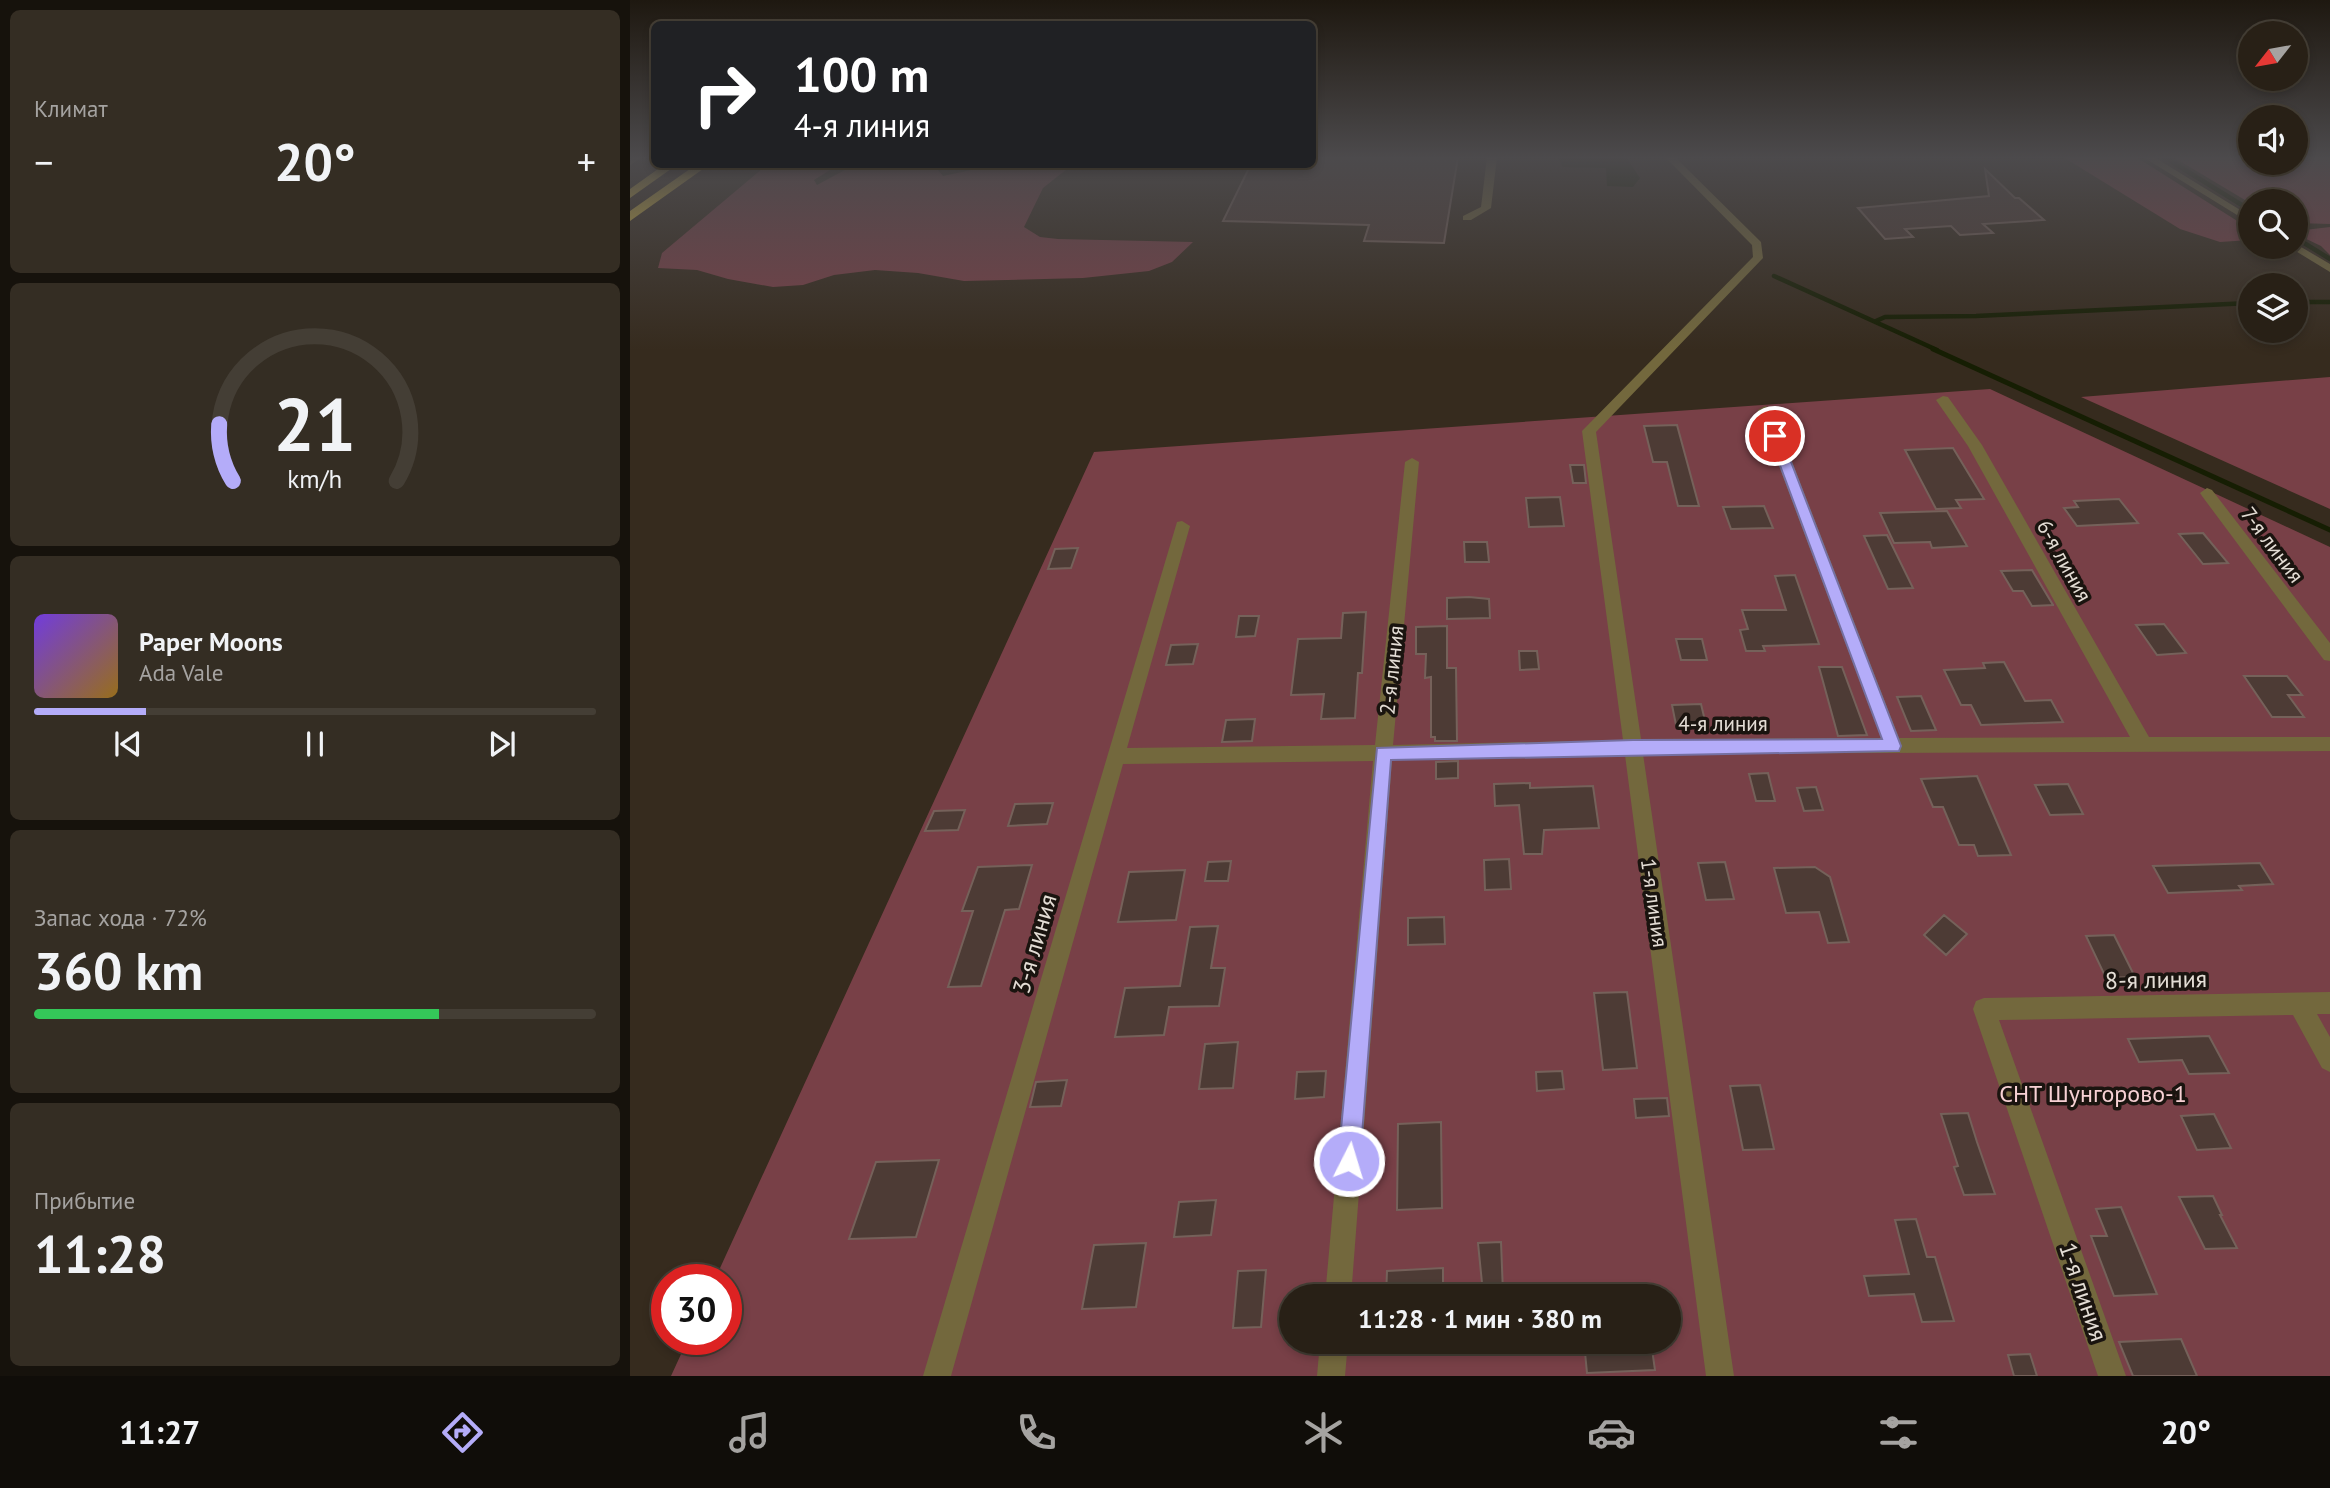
<!DOCTYPE html>
<html lang="ru">
<meta charset="utf-8">
<style>
body{margin:0;font-family:"PT Sans",sans-serif;background:#342d23;color:#f1f3f6;height:100vh;display:flex;flex-direction:column;font-size:26px;white-space:nowrap}
*{box-sizing:border-box;margin:0}
p{font-size:23px;color:#a5a3a1}
.icon{flex:none;width:38px;height:38px;fill:none;stroke:currentColor;stroke-width:2;stroke-linecap:round;stroke-linejoin:round}
.map{position:relative;flex:1;overflow:hidden}
.panel{display:flex;flex-direction:column;gap:10px;padding:10px;background:#16120c;width:630px}
.panel>*{flex:none}
.hud{position:absolute;left:21px;top:21px;width:665px;height:147px;border-radius:10px;box-shadow:0 4px 10px #0003,0 0 0 2px #443e35;background:#202124;color:#fff;overflow:hidden}
.needle{width:46px;rotate:239deg}
.controls{position:absolute;left:1608px;top:21px;display:grid;gap:14px}
.controls a{display:grid;place-items:center;width:70px;height:70px;border-radius:50%;background:#282016;box-shadow:0 4px 10px #0003,0 0 0 2px #443e35;font-size:35px}
.speed{position:absolute;left:21px;top:1264px;display:flex;gap:14px;font-size:35px;font-weight:700;text-align:center}
.speed>*{display:grid;place-content:center;width:91px;height:91px;border-radius:50%;background:#282016;box-shadow:0 4px 10px #0003,0 0 0 2px #443e35;line-height:1}
.speed .limit{border:10px solid #d22;background:#fff;color:#111}
.pin{position:absolute;display:grid;place-items:center;width:60px;height:60px;color:#fff;margin:-30px;border:4px solid #fff;border-radius:50%;box-shadow:0 2px 7px #0007}
.me{position:absolute;width:77px;margin:-38px;rotate:5deg;stroke-linejoin:round;filter:drop-shadow(0 0 5px #0008)}
.turn{display:flex;align-items:center;gap:24px;height:147px;padding:0 28px;font-size:32px}
.turn .icon{width:91px;height:91px;stroke-width:2.5}
.turn b{display:block;font-size:49px;line-height:60px}
.big{font-size:52px;font-weight:700;line-height:1.1}
.panel .widget{flex:1;display:flex;flex-direction:column;justify-content:center;gap:10px;min-width:0;padding:0 24px;border-radius:10px;background:#342d23}
.panel .dial{align-items:center;gap:0}
.dial svg{height:182px;overflow:visible;fill:none;stroke:#443e35;stroke-width:7;stroke-linecap:round;text-anchor:middle}
.dial text{fill:#f1f3f6;stroke:none}
.song{display:flex;align-items:center;gap:21px}
.cover{width:84px;height:84px;border-radius:10px;background:linear-gradient(135deg,hsl(260 70% 55%),hsl(40 70% 35%))}
.played{height:7px;border-radius:4px;background:linear-gradient(90deg,#b4acf9 20%,#443e35 20%)}
.keys{display:flex;justify-content:space-around;direction:ltr}
.heat{display:flex;justify-content:space-between;align-items:center;font-size:38px;direction:ltr}
.charge{height:10px;border-radius:5px;background:linear-gradient(90deg,#34c759 72%,#443e35 0)}
.trip{position:absolute;left:649px;top:1284px;width:402px;height:70px;border-radius:35px;background:#282016;box-shadow:0 4px 10px #0003,0 0 0 2px #443e35;font-weight:700;line-height:70px;text-align:center}
.menu{display:flex;height:112px;justify-content:space-around;align-items:center;background:#100d09;color:#a5a3a1}
.menu .icon{width:49px;height:49px}
.menu .on{color:#b4acf9}
.menu b{font-size:32px;color:#f1f3f6}
main{display:flex;flex:1;min-height:0}
.map>svg:first-child{display:block}
.green{fill:#784047;fill-rule:evenodd}
.water{fill:#161e03}
.lines{fill:none;stroke-linecap:round;stroke-linejoin:round}
.stream-far1{stroke:#161e03;stroke-width:4.5}
.stream{stroke:#161e03;stroke-width:5}
.building{fill:#4d3b35;stroke:#75615a;stroke-width:2}
.minor{fill:#73683d;fill-rule:evenodd}
.highway{fill:#d5b940;fill-rule:evenodd}
.route{fill:#b4acf9;stroke:#7570a2;stroke-width:2}
.labels{text-anchor:middle;stroke-width:7;stroke-linejoin:round;paint-order:stroke}
.street-label{font-size:21px;fill:#e4ddd5;stroke:#1a140f}
.near-street-label{font-size:24px;fill:#e4ddd5;stroke:#1a140f}
.near-park-label{font-size:24px;fill:#f7d1d4;stroke:#1a140f}
</style>
<main>
<section class="panel">
<div class="widget"><p>Климат</p>
<div class="heat"><a>−</a><b class="big">20°</b><a>+</a></div>
</div>
<div class="widget dial"><svg viewBox="0 0 100 80">
<path d="M14 69A42 42 0 1 1 86 69"/>
<path d="M14 69A42 42 0 0 1 8 44" stroke="#b4acf9"/>
<text x="50" y="56" font-size="32" font-weight="700">21</text>
<text x="50" y="72" font-size="11">km/h</text>
</svg></div>
<div class="widget">
<div class="song"><i class="cover"></i><div><b>Paper Moons</b><p>Ada Vale</p></div></div>
<div class="played"></div>
<div class="keys"><svg class="icon" aria-label="previous" viewBox="0 0 24 24"><path d="M18 5L8 12l10 7zM5 5v14"/></svg><svg class="icon" aria-label="pause" viewBox="0 0 24 24"><path d="M8 5v14M16 5v14"/></svg><svg class="icon" aria-label="next" viewBox="0 0 24 24"><path d="M6 5l10 7-10 7zM19 5v14"/></svg></div>
</div>
<div class="widget"><p>Запас хода · 72%</p><b class="big">360 km</b><div class="charge"></div></div>
<div class="widget"><p>Прибытие</p><b class="big">11:28</b></div>
</section>
<div class="map">
<svg width="1700" height="1376" viewBox="0 0 1700 1376">
<rect width="100%" height="100%" fill="#362b1e"/>
<path class="green" d="M 1433,157 L 1506,157 L 1620,229 L 1620,240 L 1590,242 L 1550,229 Z
M 1543,157 L 1620,157 L 1620,163 L 1666,163 L 1666,157 L 1700,157 L 1700,224 L 1666,223 L 1666,201 L 1620,203 Z
M 138,164 L 208,165 L 184,180 L 187,185 L 224,165 L 313,165 L 308,170 L 313,176 L 365,165 L 442,165 L 413,188 L 394,227 L 410,237 L 428,239 L 563,242 L 542,262 L 519,271 L 453,278 L 334,281 L 288,273 L 245,270 L 204,275 L 173,285 L 143,287 L 98,279 L 67,270 L 28,268 L 32,253 Z
M 1700,227 L 1700,255 L 1691,246 L 1666,234 L 1666,231 Z
M 1700,377 L 1700,509 L 1451,397 Z
M 1360,389 L 1700,547 L 1700,1376 L 41,1376 L 58,1339 L 96,1339 L 96,1279 L 85,1279 L 464,452 ZM 662,1297 L 1040,1297 L 1040,1342 L 662,1342 Z"/>
<path class="water" d="M 996,157 L 1010,178 L 1003,187 L 977,186 L 976,168 L 933,167 L 928,158 Z"/>
<g class="lines">
<path class="stream-far1" d="M 1534,157 L 1620,210
M 1666,238 L 1700,259
M 1144,276 L 1307,350
M 1666,302 L 1700,302
M 1246,321 L 1255,317 L 1346,316 L 1620,303"/>
<path class="stream" d="M 1303,349 L 1700,530"/>
</g>
<path class="building" d="M 682,157 L 828,157 L 814,243 L 734,241 L 739,225 L 593,221 L 621,164 L 682,164 Z
M 1355,169 L 1385,198 L 1389,198 L 1414,220 L 1353,224 L 1363,233 L 1330,235 L 1321,226 L 1275,229 L 1283,237 L 1255,239 L 1228,208 L 1359,196 Z
M 1047,425 L 1063,484 L 1069,506 L 1048,506 L 1037,462 L 1023,462 L 1014,426 Z
M 1323,448 L 1354,499 L 1326,500 L 1331,508 L 1306,509 L 1275,450 Z
M 940,465 L 954,465 L 956,483 L 943,483 Z
M 930,497 L 934,526 L 899,527 L 896,498 Z
M 1489,499 L 1508,523 L 1447,526 L 1434,508 L 1448,507 L 1444,501 Z
M 1134,506 L 1143,528 L 1101,529 L 1093,507 Z
M 1317,511 L 1337,546 L 1302,548 L 1300,542 L 1264,543 L 1250,513 Z
M 1573,533 L 1598,563 L 1573,564 L 1549,534 Z
M 1257,535 L 1283,588 L 1258,589 L 1234,536 Z
M 834,542 L 857,542 L 859,562 L 835,562 Z
M 448,548 L 441,568 L 418,569 L 425,549 Z
M 1402,570 L 1423,605 L 1424,605 L 1402,606 L 1393,591 L 1383,591 L 1371,571 Z
M 1165,575 L 1189,644 L 1133,646 L 1135,651 L 1116,651 L 1110,630 L 1118,629 L 1112,610 L 1156,610 L 1145,576 Z
M 839,597 L 859,599 L 860,618 L 817,619 L 817,598 Z
M 736,612 L 732,673 L 728,673 L 725,718 L 691,719 L 694,694 L 661,695 L 668,639 L 711,638 L 713,613 Z
M 609,616 L 629,616 L 625,636 L 606,637 Z
M 1534,624 L 1556,653 L 1527,655 L 1506,625 Z
M 817,626 L 817,668 L 826,668 L 827,741 L 805,741 L 805,737 L 801,737 L 801,677 L 795,678 L 796,654 L 786,654 L 786,627 Z
M 1046,639 L 1072,639 L 1077,660 L 1051,660 Z
M 568,644 L 563,664 L 536,665 L 541,645 Z
M 889,651 L 907,651 L 909,669 L 890,670 Z
M 1374,662 L 1395,701 L 1421,700 L 1433,722 L 1351,725 L 1341,705 L 1331,705 L 1314,670 L 1355,668 L 1353,663 Z
M 1189,667 L 1212,667 L 1237,735 L 1208,736 Z
M 1614,676 L 1657,676 L 1672,695 L 1658,695 L 1674,717 L 1642,717 Z
M 1291,696 L 1306,730 L 1281,731 L 1267,697 Z
M 1071,704 L 1076,725 L 1046,725 L 1042,705 Z
M 625,719 L 622,741 L 592,742 L 596,720 Z
M 828,761 L 828,778 L 806,779 L 806,762 Z
M 1138,773 L 1145,801 L 1126,801 L 1119,774 Z
M 1347,776 L 1381,855 L 1348,856 L 1344,845 L 1329,845 L 1313,807 L 1303,807 L 1291,779 Z
M 900,783 L 900,788 L 963,786 L 969,828 L 914,830 L 912,854 L 894,854 L 889,805 L 865,806 L 864,784 Z
M 1438,784 L 1453,814 L 1420,815 L 1405,785 Z
M 1186,787 L 1193,810 L 1174,811 L 1167,788 Z
M 423,803 L 417,824 L 378,826 L 385,804 Z
M 335,810 L 328,830 L 295,831 L 304,811 Z
M 879,859 L 881,889 L 855,890 L 854,860 Z
M 601,861 L 598,881 L 575,881 L 578,862 Z
M 1095,862 L 1104,899 L 1076,900 L 1068,863 Z
M 1630,863 L 1643,884 L 1609,886 L 1612,890 L 1538,893 L 1523,866 Z
M 402,865 L 389,909 L 375,910 L 351,986 L 318,987 L 343,911 L 332,911 L 348,867 Z
M 1185,867 L 1200,877 L 1219,942 L 1198,943 L 1189,912 L 1156,913 L 1144,868 Z
M 555,870 L 546,920 L 488,922 L 499,872 Z
M 1314,915 L 1337,934 L 1316,955 L 1294,935 Z
M 814,917 L 815,944 L 778,945 L 778,918 Z
M 588,926 L 581,968 L 595,968 L 589,1006 L 539,1007 L 534,1035 L 485,1037 L 495,988 L 550,986 L 560,927 Z
M 1484,935 L 1505,977 L 1476,978 L 1456,936 Z
M 997,992 L 1007,1068 L 973,1070 L 964,993 Z
M 1579,1036 L 1599,1073 L 1559,1074 L 1552,1060 L 1509,1062 L 1498,1039 Z
M 608,1042 L 603,1088 L 569,1089 L 575,1044 Z
M 696,1071 L 694,1097 L 665,1099 L 667,1072 Z
M 932,1071 L 934,1089 L 907,1091 L 906,1072 Z
M 437,1080 L 431,1106 L 400,1107 L 406,1082 Z
M 1130,1085 L 1144,1149 L 1113,1150 L 1100,1086 Z
M 1037,1098 L 1039,1116 L 1006,1118 L 1004,1099 Z
M 1338,1113 L 1347,1142 L 1365,1194 L 1334,1195 L 1324,1167 L 1328,1166 L 1311,1114 Z
M 1584,1114 L 1601,1148 L 1567,1150 L 1551,1116 Z
M 811,1122 L 812,1208 L 767,1210 L 768,1124 Z
M 309,1160 L 286,1237 L 219,1239 L 246,1162 Z
M 1583,1196 L 1592,1215 L 1590,1215 L 1607,1248 L 1575,1249 L 1549,1197 Z
M 586,1200 L 581,1235 L 544,1237 L 549,1202 Z
M 1491,1207 L 1527,1294 L 1484,1296 L 1461,1236 L 1477,1236 L 1466,1209 Z
M 1286,1219 L 1297,1257 L 1305,1257 L 1324,1321 L 1292,1322 L 1284,1294 L 1239,1296 L 1234,1276 L 1279,1274 L 1265,1220 Z
M 871,1242 L 873,1293 L 853,1293 L 848,1243 Z
M 516,1243 L 506,1307 L 452,1309 L 464,1245 Z
M 813,1268 L 813,1297 L 756,1297 L 757,1271 Z
M 636,1270 L 631,1327 L 603,1328 L 608,1271 Z
M 1551,1339 L 1567,1376 L 1503,1376 L 1489,1342 Z
M 954,1342 L 1021,1342 L 1025,1370 L 957,1373 Z
M 1400,1354 L 1407,1376 L 1384,1376 L 1378,1355 Z"/>
<g class="lines">
<path class="minor" d="M 13,157 L 0,165 L 2,157 Z
M 857,157 L 867,157 L 861,208 L 841,220 L 833,220 L 833,216 L 851,207 Z
M 1035,157 L 1045,157 L 1131,242 L 1133,258 L 966,432 L 1011,739 L 1251,738 L 1128,410 L 1135,406 L 1142,410 L 1269,738 L 1500,737 L 1338,446 L 1306,400 L 1313,396 L 1318,397 L 1352,445 L 1519,737 L 1700,737 L 1700,751 L 1013,754 L 1104,1376 L 1076,1376 L 995,755 L 762,760 L 721,1297 L 695,1297 L 743,761 L 493,764 L 321,1376 L 293,1376 L 547,522 L 552,521 L 560,526 L 497,748 L 745,745 L 775,462 L 782,458 L 789,462 L 763,745 L 993,740 L 952,431 L 1123,257 L 1122,245 Z
M 1513,157 L 1524,157 L 1620,216 L 1620,223 Z
M 1666,244 L 1700,264 L 1700,272 L 1659,247 L 1666,247 Z
M 1577,488 L 1582,490 L 1700,643 L 1700,661 L 1694,660 L 1572,496 L 1570,493 Z
M 1700,992 L 1700,1014 L 1687,1014 L 1700,1037 L 1700,1072 L 1692,1068 L 1663,1015 L 1369,1020 L 1496,1376 L 1468,1376 L 1343,1009 L 1346,1001 L 1354,998 Z
M 690,1342 L 718,1342 L 715,1376 L 687,1376 Z"/>
<path class="highway" d="M 35,164 L 48,164 L 0,198 L 0,189 Z
M 67,164 L 80,164 L 0,221 L 0,211 Z"/>
</g>
<linearGradient id="sky" x2="0" y2="1"><stop stop-color="#1e1810"/><stop offset="0.45" stop-color="#4c4a4c"/><stop offset="1" stop-color="#4c4a4c" stop-opacity="0"/></linearGradient>
<rect width="1700" height="350" fill="url(#sky)"/>
<path class="route" d="M 1145,432 L 1151,436 L 1271,746 L 1269,751 L 761,760 L 730,1161 L 727,1169 L 719,1172 L 711,1169 L 708,1161 L 747,748 L 1003,740 L 1252,739 L 1139,436 Z"/>
<g class="labels">
<g class="street-label">
<text transform="translate(1642 545) rotate(53)" y="7">7-я линия</text>
<text transform="translate(1434 561) rotate(61)" y="7">6-я линия</text>
<text transform="translate(762 670) rotate(-84)" y="7">2-я линия</text>
<text x="1093" y="731">4-я линия</text>
<text transform="translate(1024 903) rotate(82)" y="7">1-я линия</text>
</g>
<g class="near-street-label">
<text transform="translate(405 944) rotate(-74)" y="8">3-я линия</text>
<text transform="translate(1526 980) rotate(-1)" y="8">8-я линия</text>
<text transform="translate(1453 1292) rotate(71)" y="8">1-я линия</text>
</g>
<g class="near-park-label">
<text x="1463" y="1102">СНТ Шунгорово-1</text>
</g>
</g>
</svg>
<div class="controls">
<a><svg class="needle" viewBox="-14 -14 28 28"><path d="M0-13l5 13h-10z" fill="#e53935"/><path d="M0 13l5-13h-10z" fill="#a5a3a1"/></svg></a>
<a><svg class="icon" aria-label="sound" viewBox="0 0 24 24"><path d="M4 9h4l5-4v14l-5-4H4zM17 9q2 3 0 6"/></svg></a>
<a><svg class="icon" aria-label="search" viewBox="0 0 24 24"><circle cx="10" cy="10" r="6"/><path d="M15 15l6 6"/></svg></a>
<a><svg class="icon" aria-label="layers" viewBox="0 0 24 24"><path d="M12 4l9 5-9 5-9-5zM3 14l9 5 9-5"/></svg></a>
</div>
<div class="speed"><div class="limit">30</div></div>
<div class="pin" style="left:1145px;top:436px;background:#d93025"><svg class="icon" aria-label="arrive" viewBox="0 0 24 24"><path d="M6 21V4h12l-3 4 3 4H6"/></svg></div>
<svg class="me" style="left:719px;top:1161px" viewBox="-20 -20 40 40"><circle r="17" fill="#b4acf9" stroke="#fff" stroke-width="3"/><path d="M0-11L8 9 0 5-8 9z" fill="#fff"/></svg>
<div class="trip">11:28 · 1 мин · 380 m</div>
<div class="hud">
<div class="turn"><svg class="icon" aria-label="right" viewBox="0 0 24 24"><path d="M7 20v-9h11M14 6l5 5-5 5"/></svg><div><b>100 m</b>4-я линия</div></div>
</div>
</div>
</main>
<nav class="menu">
<b>11:27</b>
<svg class="icon on" aria-label="directions" viewBox="0 0 24 24"><path d="M12 3l9 9-9 9-9-9zM9 14v-3h6M13 9l2 2-2 2"/></svg>
<svg class="icon" aria-label="music" viewBox="0 0 24 24"><path d="M9 18V5l10-2v13"/><circle cx="6" cy="18" r="3"/><circle cx="16" cy="16" r="3"/></svg>
<svg class="icon" aria-label="phone" viewBox="0 0 24 24"><path d="M5 4h4l2 5-3 2q2 4 5 5l2-3 5 2v4C11 20 4 13 5 4z"/></svg>
<svg class="icon" aria-label="climate" viewBox="0 0 24 24"><path d="M12 3v18M4 7l16 10M4 17L20 7"/></svg>
<svg class="icon" aria-label="car" viewBox="0 0 24 24"><path d="M5 17H2v-5l4-1 3-4h7l3 4 3 1v5h-3M9 17h6M6 11h13"/><circle cx="7" cy="17" r="2"/><circle cx="17" cy="17" r="2"/></svg>
<svg class="icon" aria-label="filters" viewBox="0 0 24 24"><path d="M4 7h16M4 17h16"/><circle cx="9" cy="7" r="2"/><circle cx="15" cy="17" r="2"/></svg>
<b>20°</b>
</nav>
